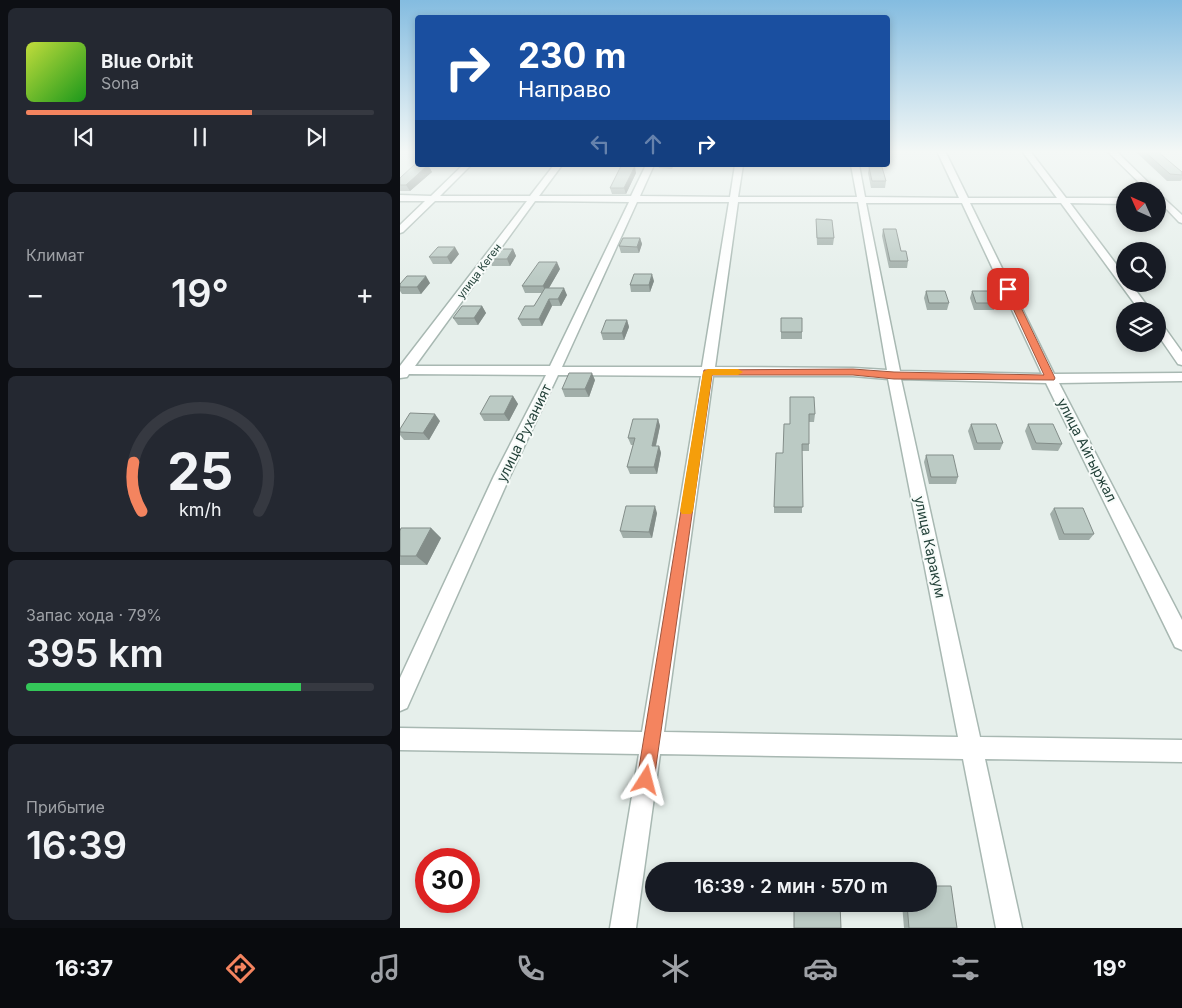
<!DOCTYPE html>
<html lang="ru">
<meta charset="utf-8">
<style>
body{margin:0;font-family:Inter,sans-serif;background:#242831;color:#f1f3f6;height:100vh;display:flex;flex-direction:column;font-size:19px;white-space:nowrap}
*{box-sizing:border-box;margin:0}
p{font-size:16px;color:#9ea1a6}
.icon{flex:none;width:28px;height:28px;fill:none;stroke:currentColor;stroke-width:2;stroke-linecap:round;stroke-linejoin:round}
.map{position:relative;flex:1;overflow:hidden}
.details{display:flex;flex-direction:column;gap:8px;padding:8px;background:#0d0f14;width:400px}
.details>*{flex:none}
.banner{position:absolute;left:15px;top:15px;width:475px;height:152px;border-radius:5px;box-shadow:0 2px 8px #0003;background:#1a4fa0;color:#fff;overflow:hidden}
.needle{width:32px;rotate:315deg}
.fabs{position:absolute;left:716px;top:182px;display:grid;gap:10px}
.fabs a{display:grid;place-items:center;width:50px;height:50px;border-radius:50%;background:#171b24;box-shadow:0 2px 8px #0003;font-size:25px}
.speed{position:absolute;left:15px;top:848px;display:flex;gap:10px;font-size:25px;font-weight:700;text-align:center}
.speed>*{display:grid;place-content:center;width:65px;height:65px;border-radius:50%;background:#171b24;box-shadow:0 2px 8px #0003;line-height:1}
.speed .limit{border:8px solid #d22;background:#fff;color:#111}
.pin{position:absolute;display:grid;place-items:center;width:42px;height:42px;color:#fff;margin:-21px;border-radius:10px;box-shadow:0 2px 8px #0006}
.me{position:absolute;width:55px;margin:-28px;rotate:9deg;stroke-linejoin:round;filter:drop-shadow(0 0 4px #0008)}
.turn{display:flex;align-items:center;gap:18px;height:105px;padding:0 20px;font-size:22px}
.turn .icon{width:65px;height:65px;stroke-width:2.5}
.turn b{display:block;font-size:35px;line-height:42px}
.lanes{display:flex;align-items:center;height:48px;padding:0 20px;background:#0003;justify-content:center;gap:25px;direction:ltr}
.lanes .off{opacity:.35}
.big{font-size:38px;font-weight:600;line-height:1.1}
.details .tile{flex:1;display:flex;flex-direction:column;justify-content:center;gap:8px;min-width:0;padding:0 18px;border-radius:8px;background:#242831}
.details .dial{align-items:center;gap:0}
.dial svg{height:130px;overflow:visible;fill:none;stroke:#363941;stroke-width:7;stroke-linecap:round;text-anchor:middle}
.dial text{fill:#f1f3f6;stroke:none}
.song{display:flex;align-items:center;gap:15px}
.cover{width:60px;height:60px;border-radius:8px;background:linear-gradient(135deg,hsl(70 70% 55%),hsl(120 70% 35%))}
.played{height:5px;border-radius:2px;background:linear-gradient(90deg,#f4845f 65%,#363941 65%)}
.keys{display:flex;justify-content:space-around;direction:ltr}
.heat{display:flex;justify-content:space-between;align-items:center;font-size:28px;direction:ltr}
.charge{height:8px;border-radius:4px;background:linear-gradient(90deg,#34c759 79%,#363941 0)}
.trip{position:absolute;left:245px;top:862px;width:292px;height:50px;border-radius:25px;background:#171b24;box-shadow:0 2px 8px #0003;font-weight:600;line-height:50px;text-align:center}
.tab-bar{display:flex;height:80px;justify-content:space-around;align-items:center;background:#090b0e;color:#9ea1a6}
.tab-bar .icon{width:35px;height:35px}
.tab-bar .on{color:#f4845f}
.tab-bar b{font-size:22px;color:#f1f3f6}
main{display:flex;flex:1;min-height:0}
.map>svg:first-child{display:block}
.lines{fill:none;stroke-linecap:round;stroke-linejoin:round}
.minor-casing{stroke:#a8b8b2;stroke-width:3}
.minor{fill:#fff;fill-rule:evenodd}
.wall{fill:#a1aea9}
.shaded-wall{fill:#838d89}
.building{fill:#bbcac4;stroke:#838d89}
.route{fill:#f4845f;stroke:#9f563e}
.slow{fill:#f59e0b}
.labels{text-anchor:middle;stroke-width:4;stroke-linejoin:round;paint-order:stroke}
.far-street-label{font-size:11px;fill:#24423a;stroke:#f7fbf9}
.street-label{font-size:14px;fill:#24423a;stroke:#f7fbf9}
</style>
<main>
<section class="details">
<div class="tile">
<div class="song"><i class="cover"></i><div><b>Blue Orbit</b><p>Sona</p></div></div>
<div class="played"></div>
<div class="keys"><svg class="icon" aria-label="previous" viewBox="0 0 24 24"><path d="M18 5L8 12l10 7zM5 5v14"/></svg><svg class="icon" aria-label="pause" viewBox="0 0 24 24"><path d="M8 5v14M16 5v14"/></svg><svg class="icon" aria-label="next" viewBox="0 0 24 24"><path d="M6 5l10 7-10 7zM19 5v14"/></svg></div>
</div>
<div class="tile"><p>Климат</p>
<div class="heat"><a>−</a><b class="big">19°</b><a>+</a></div>
</div>
<div class="tile dial"><svg viewBox="0 0 100 80">
<path d="M14 69A42 42 0 1 1 86 69"/>
<path d="M14 69A42 42 0 0 1 9 39" stroke="#f4845f"/>
<text x="50" y="56" font-size="32" font-weight="700">25</text>
<text x="50" y="72" font-size="11">km/h</text>
</svg></div>
<div class="tile"><p>Запас хода · 79%</p><b class="big">395 km</b><div class="charge"></div></div>
<div class="tile"><p>Прибытие</p><b class="big">16:39</b></div>
</section>
<div class="map">
<svg width="782" height="928" viewBox="0 0 782 928">
<rect width="100%" height="100%" fill="#e6efeb"/>
<g class="lines">
<defs>
<path id="minor" d="M 537,151 L 545,151 L 568,198 L 657,198 L 622,151 L 630,151 L 666,198 L 725,198 L 725,204 L 670,203 L 725,276 L 725,284 L 731,284 L 751,311 L 740,311 L 661,203 L 570,203 L 654,374 L 782,373 L 782,381 L 659,383 L 782,620 L 782,650 L 775,647 L 646,383 L 501,379 L 580,737 L 782,740 L 782,762 L 585,759 L 622,928 L 596,928 L 563,759 L 260,754 L 236,928 L 210,928 L 239,754 L 0,750 L 0,728 L 242,732 L 301,376 L 158,375 L 110,476 L 7,708 L 0,711 L 0,678 L 94,476 L 146,375 L 9,374 L 7,377 L 0,378 L 0,366 L 127,201 L 35,201 L 3,232 L 0,233 L 0,225 L 25,201 L 0,201 L 0,195 L 31,196 L 63,165 L 71,165 L 40,196 L 130,196 L 154,165 L 162,165 L 139,196 L 231,196 L 246,165 L 254,165 L 240,196 L 330,197 L 335,165 L 343,165 L 338,197 L 457,197 L 451,165 L 459,165 L 465,197 L 559,198 ZM 135,201 L 229,202 L 150,366 L 15,366 ZM 237,202 L 329,202 L 302,367 L 162,367 ZM 338,202 L 458,202 L 487,370 L 453,368 L 315,367 ZM 466,203 L 562,203 L 642,374 L 500,371 ZM 313,376 L 453,376 L 488,379 L 558,737 L 264,732 Z
M 707,151 L 716,151 L 757,191 L 748,191 Z
M 758,193 L 782,215 L 782,223 L 779,222 L 758,200 Z
M 758,323 L 762,324 L 782,352 L 782,365 L 778,364 L 758,335 Z"/>
</defs>
<use href="#minor" class="minor-casing"/>
<use href="#minor" class="minor"/>
</g>
<path class="wall" d="M 735,151 L 757,151 L 782,172 L 782,179 L 781,181 L 767,181 Z
M 28,165 L 32,172 L 10,191 L 0,191 L 0,178 Z
M 258,165 L 274,165 L 272,169 L 259,168 Z
M 469,167 L 486,181 L 485,188 L 471,188 L 468,173 Z
M 236,173 L 226,194 L 212,194 L 210,188 Z
M 416,219 L 434,238 L 433,245 L 417,245 Z
M 483,229 L 508,261 L 507,268 L 489,268 L 482,236 Z
M 240,238 L 242,244 L 239,253 L 221,253 L 219,246 Z
M 113,249 L 116,256 L 110,266 L 92,266 L 89,259 Z
M 59,254 L 51,264 L 33,264 L 29,257 Z
M 160,269 L 149,288 L 167,295 L 161,306 L 152,306 L 142,326 L 122,326 L 118,319 L 134,306 L 142,293 L 125,293 L 122,286 Z
M 758,269 L 763,276 L 759,283 L 758,283 Z
M 254,281 L 250,292 L 231,292 L 230,285 Z
M 30,283 L 21,294 L 2,294 L 0,291 L 0,284 Z
M 526,291 L 549,303 L 547,310 L 527,310 L 524,298 Z
M 572,291 L 596,303 L 594,310 L 574,310 L 570,298 Z
M 82,306 L 86,313 L 78,325 L 58,325 L 53,318 Z
M 381,318 L 402,318 L 402,339 L 381,339 Z
M 227,320 L 229,327 L 224,340 L 203,340 L 201,333 Z
M 195,380 L 189,397 L 165,397 L 162,389 Z
M 113,396 L 118,404 L 109,421 L 84,421 L 80,414 Z
M 390,397 L 415,414 L 414,422 L 409,422 L 409,451 L 402,451 L 402,513 L 374,513 L 374,507 L 383,453 L 390,424 Z
M 258,419 L 260,426 L 256,446 L 259,446 L 261,453 L 257,474 L 230,474 L 227,467 L 233,445 L 231,445 L 228,438 Z
M 40,421 L 29,440 L 4,440 L 0,435 L 0,429 Z
M 571,424 L 603,443 L 600,450 L 574,450 L 568,431 Z
M 628,424 L 662,444 L 658,451 L 632,450 L 625,431 Z
M 526,455 L 558,477 L 556,484 L 529,484 L 524,462 Z
M 654,508 L 694,534 L 689,540 L 659,540 L 650,514 Z
M 257,513 L 252,538 L 223,538 L 220,531 Z
M 31,528 L 41,538 L 27,565 L 0,565 L 0,531 Z
M 529,886 L 551,886 L 557,928 L 504,928 L 502,904 L 529,904 Z"/>
<path class="shaded-wall" d="M 28,165 L 32,172 L 10,191 L 6,185 Z
M 235,166 L 236,173 L 226,194 L 224,188 Z
M 240,238 L 242,244 L 239,253 L 237,247 Z
M 55,247 L 59,254 L 51,264 L 47,257 Z
M 113,249 L 116,256 L 110,266 L 107,259 Z
M 157,262 L 160,269 L 146,293 L 143,286 Z
M 252,274 L 254,281 L 250,292 L 249,285 Z
M 26,276 L 30,283 L 21,294 L 17,287 Z
M 164,288 L 167,295 L 161,306 L 158,299 Z
M 149,299 L 152,306 L 142,326 L 139,319 Z
M 82,306 L 86,313 L 78,325 L 74,318 Z
M 227,320 L 229,327 L 224,340 L 222,333 Z
M 192,373 L 195,380 L 189,397 L 185,389 Z
M 113,396 L 118,404 L 109,421 L 104,414 Z
M 35,414 L 40,421 L 29,440 L 23,433 Z
M 258,419 L 260,426 L 254,453 L 252,446 Z
M 259,446 L 261,453 L 257,474 L 254,467 Z
M 255,506 L 257,513 L 252,538 L 249,532 Z
M 31,528 L 41,538 L 27,565 L 16,556 Z"/>
<path class="building" d="M 744,151 L 757,151 L 782,172 L 782,175 L 770,174 Z
M 14,165 L 28,165 L 6,185 L 0,185 L 0,178 Z
M 221,166 L 235,166 L 224,188 L 210,188 Z
M 469,167 L 482,167 L 486,181 L 472,181 Z
M 416,219 L 432,220 L 434,238 L 417,238 Z
M 483,229 L 496,229 L 501,251 L 506,251 L 508,261 L 490,261 Z
M 223,238 L 240,238 L 237,247 L 219,246 Z
M 38,247 L 55,247 L 47,257 L 29,257 Z
M 96,249 L 113,249 L 107,259 L 89,259 Z
M 139,262 L 157,262 L 143,286 L 122,286 Z
M 758,269 L 763,276 L 758,276 Z
M 234,274 L 252,274 L 249,285 L 230,285 Z
M 7,276 L 26,276 L 17,287 L 0,287 L 0,284 Z
M 145,288 L 164,288 L 158,299 L 149,299 L 139,319 L 118,319 L 125,306 L 134,306 Z
M 526,291 L 545,291 L 549,303 L 529,303 Z
M 572,291 L 591,291 L 596,303 L 576,303 Z
M 62,306 L 82,306 L 74,318 L 53,318 Z
M 381,318 L 402,318 L 402,332 L 381,332 Z
M 206,320 L 227,320 L 222,333 L 201,333 Z
M 169,373 L 192,373 L 185,389 L 162,389 Z
M 90,396 L 113,396 L 104,414 L 80,414 Z
M 390,397 L 414,397 L 415,414 L 409,414 L 409,444 L 402,444 L 403,507 L 374,507 L 376,453 L 383,453 L 384,424 L 390,424 Z
M 10,413 L 35,414 L 23,433 L 0,432 L 0,429 Z
M 233,419 L 258,419 L 252,446 L 259,446 L 254,467 L 227,467 L 235,438 L 228,438 Z
M 571,424 L 596,424 L 603,443 L 577,443 Z
M 628,424 L 653,424 L 662,444 L 636,443 Z
M 526,455 L 553,455 L 558,477 L 531,477 Z
M 226,506 L 255,506 L 249,532 L 220,531 Z
M 654,508 L 683,508 L 694,534 L 664,534 Z
M 1,528 L 31,528 L 16,556 L 0,556 L 0,531 Z
M 529,886 L 551,886 L 557,928 L 509,928 L 507,904 L 529,904 Z
M 394,904 L 440,904 L 441,928 L 394,928 Z"/>
<linearGradient id="sky" x2="0" y2="1"><stop stop-color="#84bce0"/><stop offset="0.54" stop-color="#f4f8f6"/><stop offset="1" stop-color="#f4f8f6" stop-opacity="0"/></linearGradient>
<rect width="782" height="281" fill="url(#sky)"/>
<path class="route" d="M 605,287 L 612,289 L 655,378 L 654,380 L 494,379 L 453,375 L 312,375 L 254,780 L 252,786 L 246,789 L 240,786 L 237,780 L 304,370 L 453,369 L 494,372 L 644,375 L 604,289 Z"/>
<path class="slow" d="M 308,369 L 338,369 L 343,372 L 338,375 L 312,375 L 293,511 L 291,514 L 282,514 L 280,511 L 303,372 Z"/>
<g class="labels">
<g class="far-street-label">
<text transform="translate(79 271) rotate(-53)" y="4">улица Кеген</text>
</g>
<g class="street-label">
<text transform="translate(124 433) rotate(-64)" y="5">улица Руханият</text>
<text transform="translate(687 450) rotate(63)" y="5">улица Айгыржал</text>
<text transform="translate(530 547) rotate(78)" y="5">улица Каракум</text>
</g>
</g>
</svg>
<div class="fabs">
<a><svg class="needle" viewBox="-14 -14 28 28"><path d="M0-13l5 13h-10z" fill="#e53935"/><path d="M0 13l5-13h-10z" fill="#9ea1a6"/></svg></a>
<a><svg class="icon" aria-label="search" viewBox="0 0 24 24"><circle cx="10" cy="10" r="6"/><path d="M15 15l6 6"/></svg></a>
<a><svg class="icon" aria-label="layers" viewBox="0 0 24 24"><path d="M12 4l9 5-9 5-9-5zM3 14l9 5 9-5"/></svg></a>
</div>
<div class="speed"><div class="limit">30</div></div>
<div class="pin" style="left:608px;top:289px;background:#d93025"><svg class="icon" aria-label="arrive" viewBox="0 0 24 24"><path d="M6 21V4h12l-3 4 3 4H6"/></svg></div>
<svg class="me" style="left:246px;top:780px" viewBox="-20 -20 40 40"><path d="M0-17L14 15 0 8-14 15z" fill="#f4845f" stroke="#fff" stroke-width="4"/></svg>
<div class="trip">16:39 · 2 мин · 570 m</div>
<div class="banner">
<div class="turn"><svg class="icon" aria-label="right" viewBox="0 0 24 24"><path d="M7 20v-9h11M14 6l5 5-5 5"/></svg><div><b>230 m</b>Направо</div></div>
<div class="lanes"><svg class="icon off" aria-label="left" viewBox="0 0 24 24"><path d="M17 20v-9H6M10 6l-5 5 5 5"/></svg><svg class="icon off" aria-label="ahead" viewBox="0 0 24 24"><path d="M12 20V5M6 11l6-6 6 6"/></svg><svg class="icon" aria-label="right" viewBox="0 0 24 24"><path d="M7 20v-9h11M14 6l5 5-5 5"/></svg></div>
</div>
</div>
</main>
<nav class="tab-bar">
<b>16:37</b>
<svg class="icon on" aria-label="directions" viewBox="0 0 24 24"><path d="M12 3l9 9-9 9-9-9zM9 14v-3h6M13 9l2 2-2 2"/></svg>
<svg class="icon" aria-label="music" viewBox="0 0 24 24"><path d="M9 18V5l10-2v13"/><circle cx="6" cy="18" r="3"/><circle cx="16" cy="16" r="3"/></svg>
<svg class="icon" aria-label="phone" viewBox="0 0 24 24"><path d="M5 4h4l2 5-3 2q2 4 5 5l2-3 5 2v4C11 20 4 13 5 4z"/></svg>
<svg class="icon" aria-label="climate" viewBox="0 0 24 24"><path d="M12 3v18M4 7l16 10M4 17L20 7"/></svg>
<svg class="icon" aria-label="car" viewBox="0 0 24 24"><path d="M5 17H2v-5l4-1 3-4h7l3 4 3 1v5h-3M9 17h6M6 11h13"/><circle cx="7" cy="17" r="2"/><circle cx="17" cy="17" r="2"/></svg>
<svg class="icon" aria-label="filters" viewBox="0 0 24 24"><path d="M4 7h16M4 17h16"/><circle cx="9" cy="7" r="2"/><circle cx="15" cy="17" r="2"/></svg>
<b>19°</b>
</nav>
